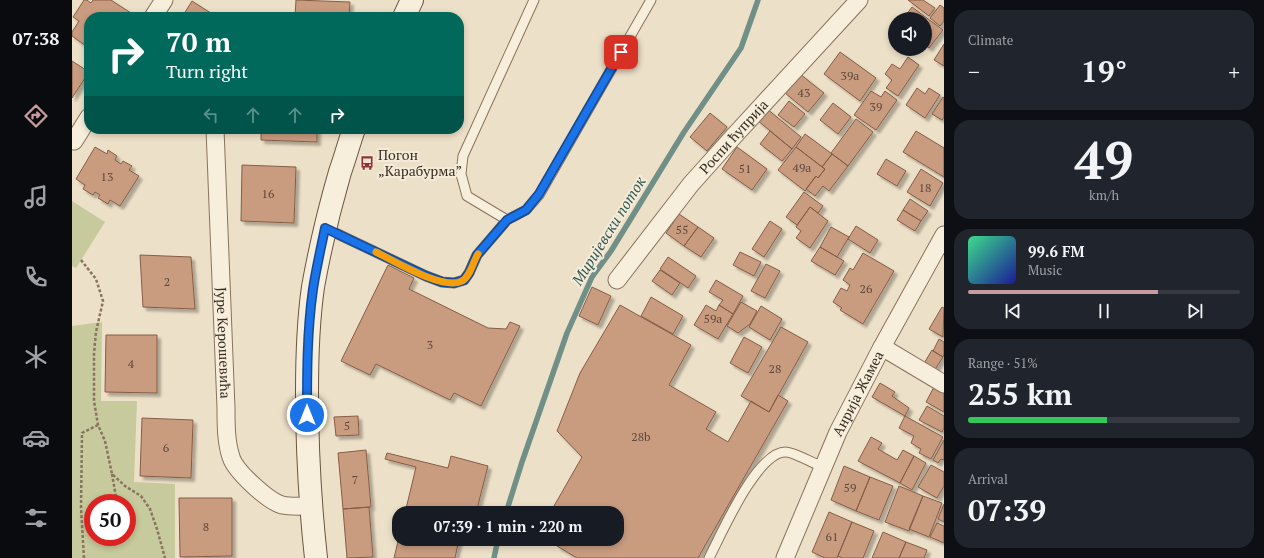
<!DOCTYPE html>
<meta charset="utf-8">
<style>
body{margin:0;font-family:"PT Serif",serif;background:#20242c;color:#f1f3f6;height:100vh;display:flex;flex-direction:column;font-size:15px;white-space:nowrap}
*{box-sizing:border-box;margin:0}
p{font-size:13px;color:#9ea1a6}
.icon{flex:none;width:22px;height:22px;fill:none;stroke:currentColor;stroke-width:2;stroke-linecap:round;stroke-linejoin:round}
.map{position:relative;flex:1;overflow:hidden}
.panel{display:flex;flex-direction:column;gap:10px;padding:10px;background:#0d0f14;width:320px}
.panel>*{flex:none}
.guide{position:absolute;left:12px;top:12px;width:380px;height:122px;border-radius:16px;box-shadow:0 2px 6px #0003;background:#00695c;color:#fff;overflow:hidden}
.fabs{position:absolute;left:816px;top:12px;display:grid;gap:8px}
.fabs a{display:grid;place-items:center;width:44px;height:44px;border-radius:50%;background:#171b24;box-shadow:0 2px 6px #0003;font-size:20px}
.speed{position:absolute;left:12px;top:494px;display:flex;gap:8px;font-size:20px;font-weight:700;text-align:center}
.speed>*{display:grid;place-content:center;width:52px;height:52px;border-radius:50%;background:#171b24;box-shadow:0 2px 6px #0003;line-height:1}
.speed .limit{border:6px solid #d22;background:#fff;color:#111}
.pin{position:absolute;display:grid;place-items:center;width:34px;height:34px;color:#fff;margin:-17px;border-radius:8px;box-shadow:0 2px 6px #0006}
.me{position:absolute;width:44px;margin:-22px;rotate:0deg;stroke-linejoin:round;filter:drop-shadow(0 0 3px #0008)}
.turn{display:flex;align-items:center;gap:14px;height:84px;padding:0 16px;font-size:18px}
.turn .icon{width:52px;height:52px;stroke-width:2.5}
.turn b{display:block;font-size:28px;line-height:34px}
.lanes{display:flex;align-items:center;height:38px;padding:0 16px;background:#0003;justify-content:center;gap:20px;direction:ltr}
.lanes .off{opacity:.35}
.big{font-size:30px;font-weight:800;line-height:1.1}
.panel .tile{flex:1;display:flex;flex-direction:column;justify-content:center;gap:6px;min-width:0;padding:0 14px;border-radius:16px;background:#20242c}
.panel .dial{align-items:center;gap:0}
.dial b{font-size:52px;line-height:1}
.song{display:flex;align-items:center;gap:12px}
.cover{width:48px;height:48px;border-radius:6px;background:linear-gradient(135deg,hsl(150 70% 55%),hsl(240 70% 35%))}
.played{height:4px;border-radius:2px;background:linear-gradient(90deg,#c79c9f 70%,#363941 70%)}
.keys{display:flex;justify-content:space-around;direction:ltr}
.heat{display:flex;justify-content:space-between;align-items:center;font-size:22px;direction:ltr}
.charge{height:6px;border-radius:3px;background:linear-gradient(90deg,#34c759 51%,#363941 0)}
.trip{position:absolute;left:320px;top:506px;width:232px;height:40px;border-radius:16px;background:#171b24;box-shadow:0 2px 6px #0003;font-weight:800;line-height:40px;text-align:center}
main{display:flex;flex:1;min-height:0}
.menu{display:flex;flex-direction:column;width:72px;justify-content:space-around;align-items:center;background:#090b0e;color:#9ea1a6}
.menu .icon{width:28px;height:28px}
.menu .on{color:#c79c9f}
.menu b{font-size:18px;color:#f1f3f6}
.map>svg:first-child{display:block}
.green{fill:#c7ca9c;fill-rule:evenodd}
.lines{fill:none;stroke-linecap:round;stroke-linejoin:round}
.stream{stroke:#708f86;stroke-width:5.5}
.building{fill:#c99c80;stroke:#865c45;filter:url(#shadow)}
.service-casing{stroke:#88735e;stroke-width:11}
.minor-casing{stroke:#88735e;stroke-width:19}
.secondary-casing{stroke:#6a5441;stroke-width:24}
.path{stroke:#88735e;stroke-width:2.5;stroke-dasharray:3 2;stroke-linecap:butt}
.service{stroke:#f7eedb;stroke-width:9}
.minor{stroke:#f7eedb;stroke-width:17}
.secondary{stroke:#f7eedb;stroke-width:22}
.route-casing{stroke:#114b97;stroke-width:10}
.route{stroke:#1a73e8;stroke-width:7}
.slow{stroke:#f59e0b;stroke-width:7}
.labels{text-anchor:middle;stroke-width:4;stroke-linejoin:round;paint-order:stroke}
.number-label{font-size:12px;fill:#5d4839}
.street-label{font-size:14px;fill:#392c21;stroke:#f4ebd8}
.poi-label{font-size:14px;fill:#392c21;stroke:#f4ebd8;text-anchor:start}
.water-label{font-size:15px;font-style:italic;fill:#315854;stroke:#f4ebd8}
</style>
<main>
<nav class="menu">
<b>07:38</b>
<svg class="icon on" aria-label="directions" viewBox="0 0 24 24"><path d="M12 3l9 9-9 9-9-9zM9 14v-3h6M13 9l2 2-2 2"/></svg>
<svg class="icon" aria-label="music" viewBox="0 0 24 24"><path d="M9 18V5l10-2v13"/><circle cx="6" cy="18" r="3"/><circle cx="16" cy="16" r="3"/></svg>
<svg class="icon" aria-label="phone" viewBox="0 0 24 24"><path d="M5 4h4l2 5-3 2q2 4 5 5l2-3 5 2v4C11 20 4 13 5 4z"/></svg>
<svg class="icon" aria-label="climate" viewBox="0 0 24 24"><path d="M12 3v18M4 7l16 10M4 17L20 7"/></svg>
<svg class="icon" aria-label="car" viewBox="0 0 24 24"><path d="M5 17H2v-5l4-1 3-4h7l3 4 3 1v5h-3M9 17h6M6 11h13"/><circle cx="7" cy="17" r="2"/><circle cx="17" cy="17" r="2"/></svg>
<svg class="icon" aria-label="filters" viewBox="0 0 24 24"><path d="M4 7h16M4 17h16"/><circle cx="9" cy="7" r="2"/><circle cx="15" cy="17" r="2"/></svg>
</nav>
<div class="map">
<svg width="872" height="558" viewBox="0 0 872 558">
<defs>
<filter id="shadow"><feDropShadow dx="3.5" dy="3.5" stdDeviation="1" flood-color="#0004"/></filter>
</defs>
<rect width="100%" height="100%" fill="#ede0c8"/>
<path class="green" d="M 0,201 L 33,222 L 4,268 L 0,266 Z
M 30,322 L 29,401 L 65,401 L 62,482 L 103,484 L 103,558 L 0,558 L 0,326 ZM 21,503 L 55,503 L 55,537 L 21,537 Z"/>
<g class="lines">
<path class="stream" d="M 434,513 L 450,462 L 495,333 L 520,277 L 539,251 L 612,132 L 669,48 L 686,0
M 422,558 L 426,539"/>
</g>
<path class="building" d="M 12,0 L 15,0 L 19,3 L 21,0 L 39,0 L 59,13 L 57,17 L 17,17 L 17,48 L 0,36 L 0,32 L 7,21 L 1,17 Z
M 224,0 L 278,2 L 277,17 L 223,17 Z
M 836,0 L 851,0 L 863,8 L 857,16 Z
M 120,1 L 145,17 L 110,17 Z
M 868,5 L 872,8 L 872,21 L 868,26 L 858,18 Z
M 840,7 L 871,30 L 857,48 L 853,45 L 853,19 L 831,19 Z
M 872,44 L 872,66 L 862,60 Z
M 768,52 L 804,78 L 788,101 L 752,74 Z
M 836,57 L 847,65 L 826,96 L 814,88 L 820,80 L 813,74 L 820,64 L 828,69 Z
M 0,61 L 17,72 L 0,98 Z
M 728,74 L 752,93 L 736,112 L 713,93 Z
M 845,88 L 853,94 L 857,88 L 868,95 L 853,118 L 834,105 Z
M 799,91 L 809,97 L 813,91 L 825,100 L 804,130 L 782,115 Z
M 871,97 L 872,98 L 872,117 L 870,120 L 860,114 Z
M 717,101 L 733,114 L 722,127 L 706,115 Z
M 761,103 L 779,117 L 766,134 L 748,120 Z
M 694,108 L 729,137 L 720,149 L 685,120 Z
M 638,113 L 655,127 L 635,151 L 618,137 Z
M 784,119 L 801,132 L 776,166 L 759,153 Z
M 189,129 L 245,129 L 245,142 L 189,140 Z
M 698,131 L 720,149 L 710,161 L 688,144 Z
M 844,131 L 872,148 L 872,177 L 831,152 Z
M 733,134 L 760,154 L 750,167 L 724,147 Z
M 23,147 L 35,154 L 36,150 L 45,156 L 43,160 L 49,164 L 51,161 L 60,166 L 57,170 L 67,176 L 48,206 L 38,200 L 36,204 L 26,198 L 28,195 L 23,192 L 21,195 L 11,189 L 13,185 L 4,179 Z
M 665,147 L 695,169 L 680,190 L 650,169 Z
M 724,147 L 753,169 L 746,178 L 744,176 L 733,191 L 706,170 Z
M 760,154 L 776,166 L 757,191 L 751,186 L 743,196 L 734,189 L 744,176 L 746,178 L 753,169 L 750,167 Z
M 814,159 L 834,171 L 825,186 L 805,174 Z
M 170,165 L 224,167 L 222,223 L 169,221 Z
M 849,169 L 871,183 L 858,206 L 835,192 Z
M 732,192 L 751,206 L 746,213 L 738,207 L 725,225 L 714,217 Z
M 838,199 L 856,211 L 849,221 L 831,210 Z
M 738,207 L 756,221 L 738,248 L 724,238 L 729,231 L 724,227 Z
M 831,210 L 849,221 L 843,231 L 825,220 Z
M 607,214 L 626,227 L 612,246 L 594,233 Z
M 698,221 L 710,229 L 692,257 L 680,249 Z
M 784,226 L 806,240 L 798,253 L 776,239 Z
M 626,227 L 642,238 L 629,257 L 612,246 Z
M 759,227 L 777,237 L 765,257 L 748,247 Z
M 748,247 L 772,261 L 763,275 L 739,261 Z
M 668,252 L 689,262 L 682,276 L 661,265 Z
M 791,253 L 822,271 L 791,324 L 768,310 L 770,308 L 761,302 L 769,288 L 775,291 L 778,285 L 771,280 L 778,268 L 781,270 Z
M 68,255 L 119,257 L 123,309 L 71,307 Z
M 596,257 L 624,276 L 616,288 L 588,269 Z
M 694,264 L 708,271 L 693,298 L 679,291 Z
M 316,265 L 342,278 L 337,289 L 416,328 L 434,329 L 438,322 L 448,326 L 409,406 L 382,393 L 378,400 L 304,364 L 298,375 L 269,361 Z
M 588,270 L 608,283 L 600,295 L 580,281 Z
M 644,280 L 671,296 L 661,314 L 647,305 L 651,300 L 637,292 Z
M 520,287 L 539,296 L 526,325 L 507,316 Z
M 579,297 L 611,316 L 601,334 L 569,316 Z
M 669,302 L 685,311 L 678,324 L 666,333 L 655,326 Z
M 548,305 L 619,345 L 597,385 L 644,412 L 634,429 L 656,442 L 679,401 L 697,412 L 706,395 L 716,401 L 626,558 L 505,558 L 485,546 L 489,539 L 545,539 L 545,513 L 494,513 L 482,506 L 510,457 L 485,431 L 508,373 Z
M 634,305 L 644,311 L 647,305 L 661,314 L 646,339 L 622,325 Z
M 689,306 L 710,319 L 698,340 L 677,327 Z
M 870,307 L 872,308 L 871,337 L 857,329 Z
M 709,327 L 736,342 L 697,412 L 669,396 Z
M 34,335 L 85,335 L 85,393 L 33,392 Z
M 672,337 L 690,347 L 676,373 L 658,363 Z
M 867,339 L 872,342 L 872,354 L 871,357 L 861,351 Z
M 860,350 L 871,357 L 862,371 L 851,365 Z
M 808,383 L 823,392 L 820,396 L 837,408 L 833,416 L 800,397 Z
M 862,387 L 872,393 L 872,412 L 854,402 Z
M 855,406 L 872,416 L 872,428 L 870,432 L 847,420 Z
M 286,416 L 287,435 L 264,436 L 262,417 Z
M 833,416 L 871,437 L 859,459 L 847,453 L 849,449 L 839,443 L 842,436 L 827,428 Z
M 70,418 L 121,420 L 119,478 L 68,476 Z
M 799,437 L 810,443 L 806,449 L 825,460 L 831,450 L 842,456 L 828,483 L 786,461 Z
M 872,440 L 872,460 L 869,459 L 866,463 L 861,460 Z
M 294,450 L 299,507 L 271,509 L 266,453 Z
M 315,453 L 376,468 L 379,456 L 416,466 L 404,513 L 333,513 L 344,467 L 313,459 Z
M 842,456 L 854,463 L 840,490 L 828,483 Z
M 859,465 L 872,472 L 872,486 L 865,498 L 846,487 Z
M 772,466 L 798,477 L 784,511 L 759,500 Z
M 798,477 L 821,486 L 807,520 L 784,511 Z
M 827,486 L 851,496 L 837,531 L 813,522 Z
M 851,496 L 870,503 L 857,537 L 837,529 Z
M 107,498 L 160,498 L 160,556 L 108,557 Z
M 872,504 L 872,522 L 866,519 Z
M 297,507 L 301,557 L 275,558 L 271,509 Z
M 757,512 L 780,522 L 765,558 L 753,558 L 740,552 Z
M 780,522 L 802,531 L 791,558 L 771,558 L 766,556 Z
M 865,523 L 872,526 L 872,543 L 858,537 Z
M 811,532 L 834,542 L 827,558 L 800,558 Z
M 327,537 L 327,539 L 387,539 L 383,558 L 322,558 Z
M 834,542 L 855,550 L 852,558 L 827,558 Z"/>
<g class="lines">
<defs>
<path id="service" d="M 435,220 L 395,196 L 389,174 L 391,156 L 462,0
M 253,228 L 354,276 L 370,282 L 382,283 L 392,280 L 397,273 L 405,255 L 435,220 L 454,210 L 467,195 L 579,0
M 637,558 C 649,535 685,451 714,452 C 721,452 743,464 751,467"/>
<g id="minor">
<path d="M 81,17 L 92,0"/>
<path id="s1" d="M 143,129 L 154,408 C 154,425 154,442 159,457 C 163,471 196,501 210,505 C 219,507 229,506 238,506"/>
<path d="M 0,140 L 2,141 L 17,117"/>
<path id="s2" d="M 545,280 L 619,184 L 662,136 L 787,0"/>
<path d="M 810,347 L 872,384"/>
<path id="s3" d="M 713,558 L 766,432 L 810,347 L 872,235"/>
</g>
<path id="secondary" d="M 332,17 L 340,0
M 244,558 C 238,503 235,448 235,392 C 235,357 236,322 241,287 C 248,248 257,210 268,172 C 273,158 277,143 282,129"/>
</defs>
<use href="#service" class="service-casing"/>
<use href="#minor" class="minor-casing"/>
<use href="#secondary" class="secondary-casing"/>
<path class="path" d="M 9,260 L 24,279 L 31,301 L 24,332 L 22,353 L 22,401 L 26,425 L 33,441 L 40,474 L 53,486 L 69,496 L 78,509 L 85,529 L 93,558
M 40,474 L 45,503
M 12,558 L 9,508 L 10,433 L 26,425"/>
<use href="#service" class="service"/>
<use href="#minor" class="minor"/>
<use href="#secondary" class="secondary"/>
</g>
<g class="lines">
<defs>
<path id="route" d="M 235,415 C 235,373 235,331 241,289 C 244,269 249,248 253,228 L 354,276 L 370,282 L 382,283 L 392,280 L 397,273 L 405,255 L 435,220 L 454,210 L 467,194 L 549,52"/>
</defs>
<use href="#route" class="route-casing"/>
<use href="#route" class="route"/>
<path class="slow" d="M 304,252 C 322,261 372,291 390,281 C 398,277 401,262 406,254"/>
</g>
<defs>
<symbol id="bus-bare" viewBox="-9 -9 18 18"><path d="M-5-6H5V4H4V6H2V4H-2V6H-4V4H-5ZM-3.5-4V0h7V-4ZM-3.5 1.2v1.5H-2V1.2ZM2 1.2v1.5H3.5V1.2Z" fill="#943135" stroke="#f4ebd8" stroke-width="2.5" paint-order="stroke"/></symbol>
</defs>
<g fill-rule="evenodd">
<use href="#bus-bare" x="285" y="153" width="20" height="20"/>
</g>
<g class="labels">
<g class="number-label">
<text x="778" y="80">39a</text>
<text x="732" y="97">43</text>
<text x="804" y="111">39</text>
<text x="730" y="172">49a</text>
<text x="673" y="173">51</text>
<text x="35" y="181">13</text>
<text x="853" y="192">18</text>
<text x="196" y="198">16</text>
<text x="610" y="234">55</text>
<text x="95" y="286">2</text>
<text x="794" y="293">26</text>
<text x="641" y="323">59a</text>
<text x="358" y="349">3</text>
<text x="59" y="368">4</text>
<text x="703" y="373">28</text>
<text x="275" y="430">5</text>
<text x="569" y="441">28b</text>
<text x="94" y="452">6</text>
<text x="283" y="484">7</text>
<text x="778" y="492">59</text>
<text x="134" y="531">8</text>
<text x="760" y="541">61</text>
</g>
<g class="street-label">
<text dy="5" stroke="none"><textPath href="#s2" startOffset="185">Роспи ћуприја</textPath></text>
<text dy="5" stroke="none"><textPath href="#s1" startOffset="214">Јуре Керошевића</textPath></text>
<text dy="5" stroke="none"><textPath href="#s3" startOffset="180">Анрија Жамеа</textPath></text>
</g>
<g class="poi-label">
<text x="306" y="160">Погон<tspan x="306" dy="16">„Карабурма”</tspan></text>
</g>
<g class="water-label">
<text transform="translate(537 231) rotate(-58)" y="5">Миријевски поток</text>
</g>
</g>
</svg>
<div class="fabs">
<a><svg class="icon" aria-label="sound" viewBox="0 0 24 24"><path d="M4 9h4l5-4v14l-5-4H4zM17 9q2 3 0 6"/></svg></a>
</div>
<div class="speed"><div class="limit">50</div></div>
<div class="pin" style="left:549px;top:52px;background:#d93025"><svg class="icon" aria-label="arrive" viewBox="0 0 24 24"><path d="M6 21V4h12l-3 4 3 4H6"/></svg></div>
<svg class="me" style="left:235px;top:415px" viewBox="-20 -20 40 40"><circle r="17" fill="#1a73e8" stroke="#fff" stroke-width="3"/><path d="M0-11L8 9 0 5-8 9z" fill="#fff"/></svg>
<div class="trip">07:39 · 1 min · 220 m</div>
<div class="guide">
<div class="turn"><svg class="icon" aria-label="right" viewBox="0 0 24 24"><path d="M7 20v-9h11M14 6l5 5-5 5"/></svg><div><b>70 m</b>Turn right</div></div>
<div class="lanes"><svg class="icon off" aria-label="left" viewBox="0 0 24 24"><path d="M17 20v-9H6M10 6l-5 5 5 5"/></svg><svg class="icon off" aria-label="ahead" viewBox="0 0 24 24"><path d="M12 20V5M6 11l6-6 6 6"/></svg><svg class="icon off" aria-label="ahead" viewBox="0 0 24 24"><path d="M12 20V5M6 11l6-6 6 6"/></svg><svg class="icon" aria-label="right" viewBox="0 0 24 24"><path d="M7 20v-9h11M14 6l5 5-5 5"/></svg></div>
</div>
</div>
<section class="panel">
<div class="tile"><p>Climate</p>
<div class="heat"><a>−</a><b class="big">19°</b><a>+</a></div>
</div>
<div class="tile dial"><b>49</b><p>km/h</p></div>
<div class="tile">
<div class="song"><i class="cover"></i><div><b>99.6 FM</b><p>Music</p></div></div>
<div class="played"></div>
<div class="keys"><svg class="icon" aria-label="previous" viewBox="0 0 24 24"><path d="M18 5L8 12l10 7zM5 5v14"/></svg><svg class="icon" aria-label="pause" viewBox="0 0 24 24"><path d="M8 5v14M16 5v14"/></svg><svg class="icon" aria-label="next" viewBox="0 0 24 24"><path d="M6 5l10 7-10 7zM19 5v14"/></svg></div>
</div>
<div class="tile"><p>Range · 51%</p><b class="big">255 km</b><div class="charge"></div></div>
<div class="tile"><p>Arrival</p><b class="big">07:39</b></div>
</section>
</main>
